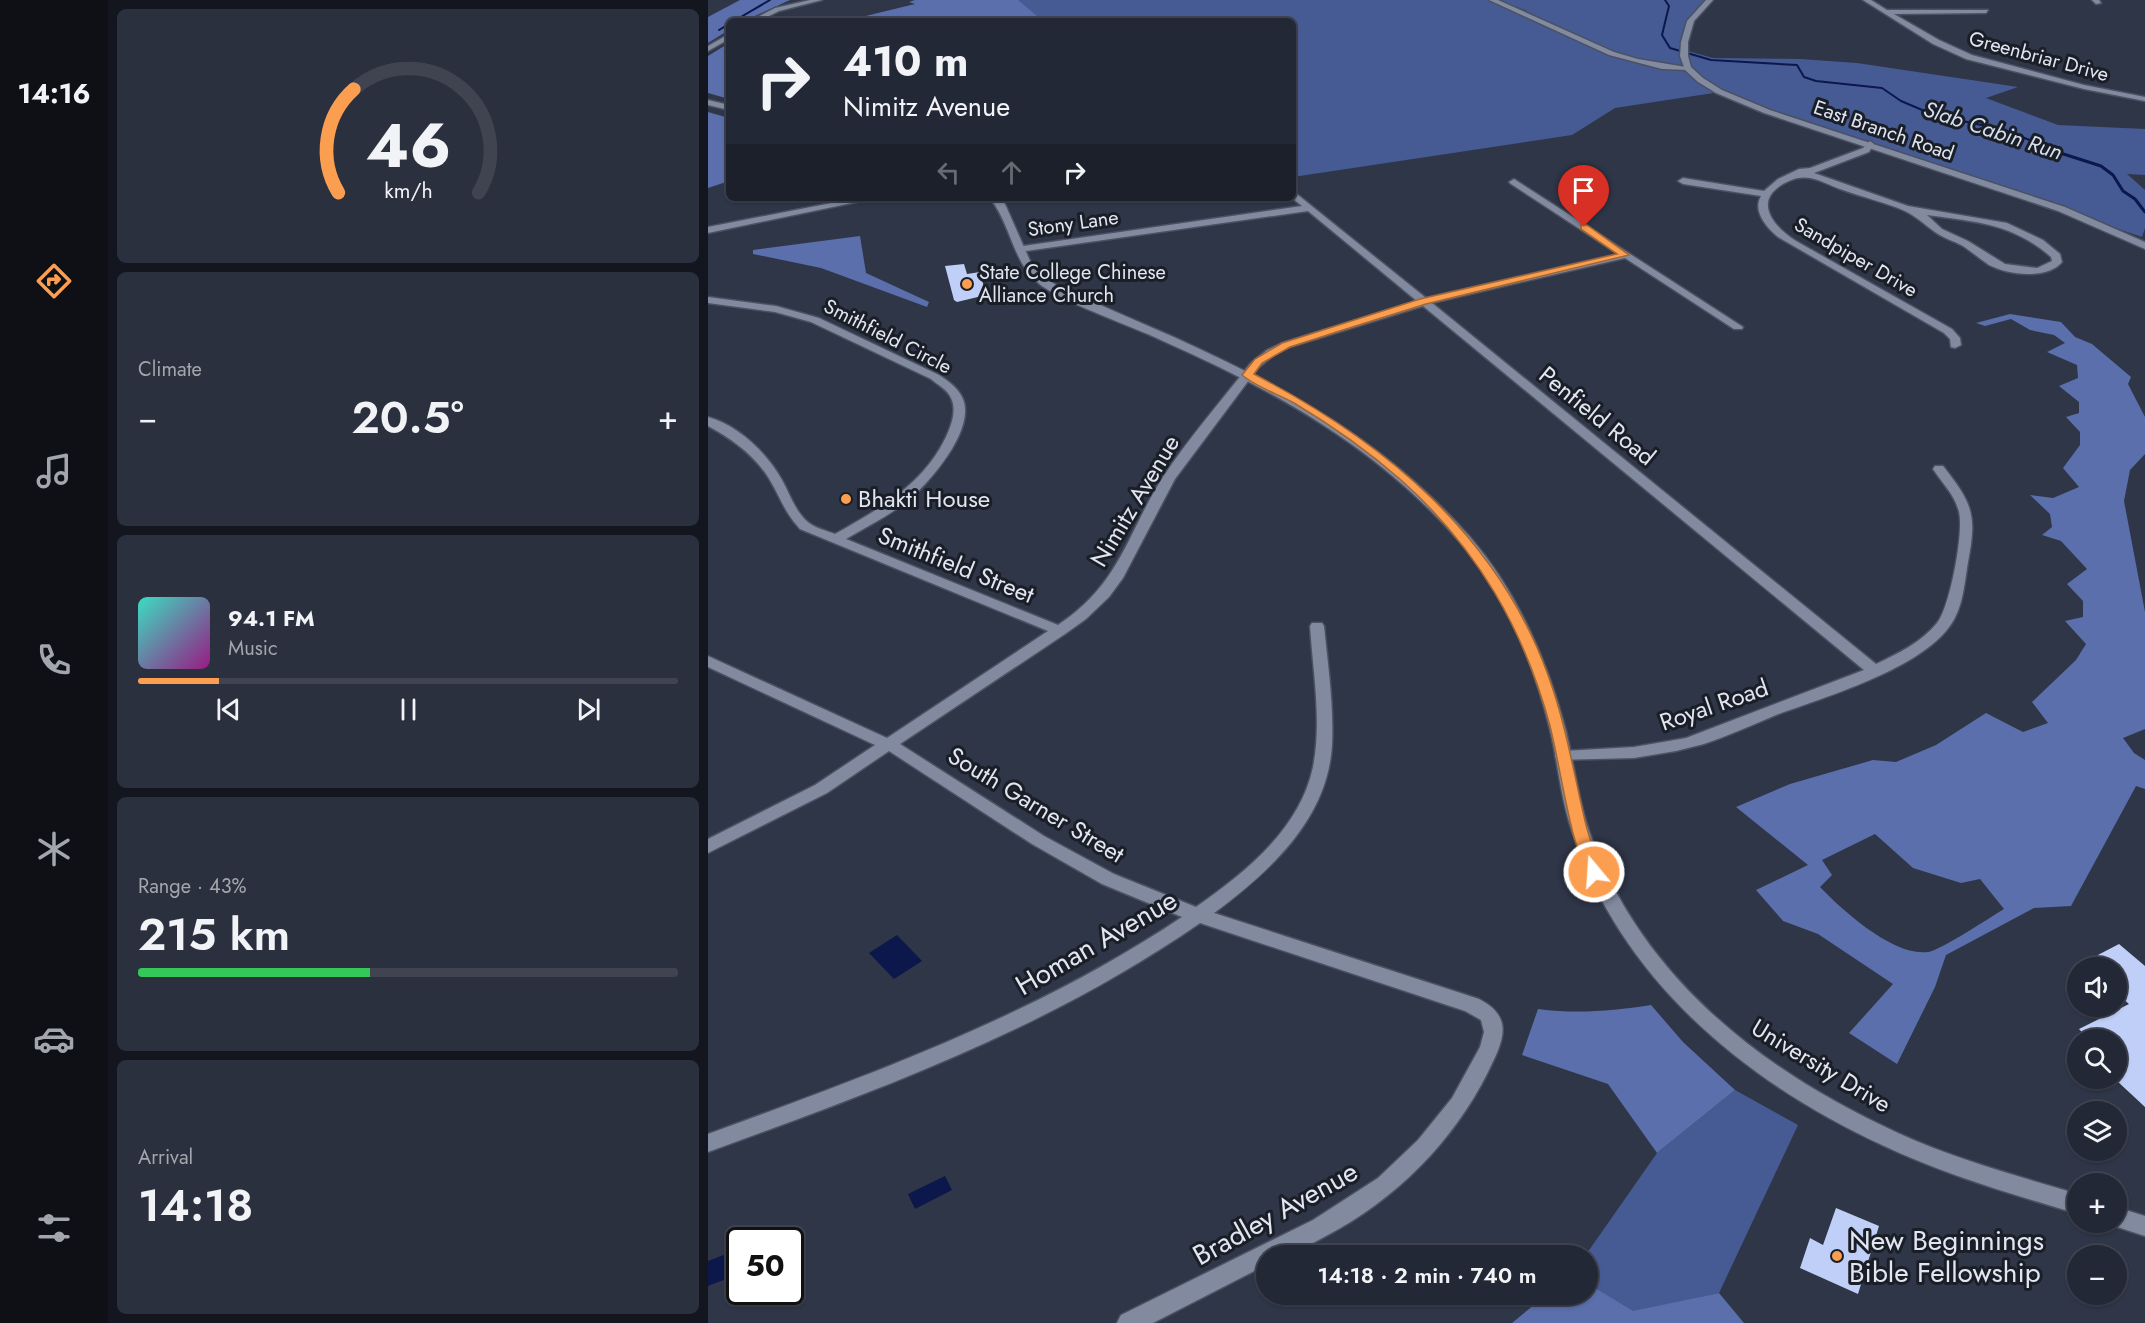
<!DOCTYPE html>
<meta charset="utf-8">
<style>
body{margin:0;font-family:Jost,sans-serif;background:#2b303e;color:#f1f3f6;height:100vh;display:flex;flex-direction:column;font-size:22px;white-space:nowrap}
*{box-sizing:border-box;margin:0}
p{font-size:20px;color:#a3a6ad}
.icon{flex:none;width:33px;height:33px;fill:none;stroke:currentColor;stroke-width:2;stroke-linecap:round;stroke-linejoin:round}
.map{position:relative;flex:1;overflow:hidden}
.side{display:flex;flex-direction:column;gap:9px;padding:9px;background:#13161e;width:600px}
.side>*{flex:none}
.guide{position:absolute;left:18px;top:18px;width:570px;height:183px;border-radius:9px;box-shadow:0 2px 4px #0004,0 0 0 2px #404451;background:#232836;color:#f1f3f6;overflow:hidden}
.fabs{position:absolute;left:1359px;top:957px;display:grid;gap:12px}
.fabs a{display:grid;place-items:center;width:60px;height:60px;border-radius:50%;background:#232836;box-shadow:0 2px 4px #0004,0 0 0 2px #404451;font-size:30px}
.speed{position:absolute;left:18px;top:1227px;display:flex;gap:12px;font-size:30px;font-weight:700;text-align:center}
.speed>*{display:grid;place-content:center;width:78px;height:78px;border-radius:50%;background:#232836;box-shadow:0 2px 4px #0004,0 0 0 2px #404451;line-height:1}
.speed .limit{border:3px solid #111;border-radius:9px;background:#fff;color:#111}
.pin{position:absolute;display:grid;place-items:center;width:51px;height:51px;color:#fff;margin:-62px -26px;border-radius:50% 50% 50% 0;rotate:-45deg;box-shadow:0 0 6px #0007}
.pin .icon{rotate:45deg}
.me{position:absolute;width:66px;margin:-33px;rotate:342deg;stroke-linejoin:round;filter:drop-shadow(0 0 4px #0008)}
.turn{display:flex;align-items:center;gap:21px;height:126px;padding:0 18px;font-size:27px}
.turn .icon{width:78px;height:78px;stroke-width:2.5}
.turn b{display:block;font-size:42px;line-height:51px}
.lanes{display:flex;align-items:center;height:57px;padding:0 18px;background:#0003;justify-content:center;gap:30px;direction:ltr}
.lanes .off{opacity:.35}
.big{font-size:45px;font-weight:600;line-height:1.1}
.side .widget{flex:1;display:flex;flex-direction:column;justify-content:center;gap:9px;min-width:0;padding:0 21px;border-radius:9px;background:#2b303e}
.side .dial{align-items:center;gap:0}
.dial svg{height:156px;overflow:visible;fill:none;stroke:#404451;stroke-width:7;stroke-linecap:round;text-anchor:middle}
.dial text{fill:#f1f3f6;stroke:none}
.song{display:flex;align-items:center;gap:18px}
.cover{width:72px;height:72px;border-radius:9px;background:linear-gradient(135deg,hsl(170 70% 55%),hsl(310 70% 35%))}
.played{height:6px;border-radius:3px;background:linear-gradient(90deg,#fb9e50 15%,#404451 15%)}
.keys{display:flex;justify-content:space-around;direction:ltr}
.heat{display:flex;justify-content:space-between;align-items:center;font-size:33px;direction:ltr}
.charge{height:9px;border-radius:4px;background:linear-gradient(90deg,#34c759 43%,#404451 0)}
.trip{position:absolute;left:548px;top:1245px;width:342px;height:60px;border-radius:30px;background:#232836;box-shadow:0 2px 4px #0004,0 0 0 2px #404451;font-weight:600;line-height:60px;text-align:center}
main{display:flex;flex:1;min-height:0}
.dock{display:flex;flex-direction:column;width:108px;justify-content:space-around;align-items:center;background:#0e1016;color:#a3a6ad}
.dock .icon{width:42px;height:42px}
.dock .selected{color:#fb9e50}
.dock b{font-size:27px;color:#f1f3f6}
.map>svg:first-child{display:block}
.green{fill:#465b94}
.forest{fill:#5a6fab;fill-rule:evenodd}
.water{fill:#0c174b}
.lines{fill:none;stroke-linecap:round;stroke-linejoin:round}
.stream-far1{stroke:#0c174b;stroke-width:2}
.stream{stroke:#0c174b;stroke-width:3}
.building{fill:#bfcff7}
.minor-casing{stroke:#4c5161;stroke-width:3}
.secondary-casing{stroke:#4c5161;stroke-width:3}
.minor{fill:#818a9f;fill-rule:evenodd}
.secondary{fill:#818a9f;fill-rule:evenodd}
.route{fill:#fb9e50;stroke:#a36734;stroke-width:1.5}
.poi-dot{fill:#fb9e50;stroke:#1a1e26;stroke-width:2}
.labels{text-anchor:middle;stroke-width:6;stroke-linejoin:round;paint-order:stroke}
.far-street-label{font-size:20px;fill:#e1e6f2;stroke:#1a1e26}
.far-poi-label{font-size:20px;fill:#e1e6f2;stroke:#1a1e26;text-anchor:start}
.far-water-label{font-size:22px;font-style:italic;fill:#d6deef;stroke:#1a1e26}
.street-label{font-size:24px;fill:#e1e6f2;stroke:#1a1e26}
.poi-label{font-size:24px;fill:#e1e6f2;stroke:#1a1e26;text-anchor:start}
.near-street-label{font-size:28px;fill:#e1e6f2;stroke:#1a1e26}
.near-poi-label{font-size:28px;fill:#e1e6f2;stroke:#1a1e26;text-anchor:start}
</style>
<main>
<nav class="dock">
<b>14:16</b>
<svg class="icon selected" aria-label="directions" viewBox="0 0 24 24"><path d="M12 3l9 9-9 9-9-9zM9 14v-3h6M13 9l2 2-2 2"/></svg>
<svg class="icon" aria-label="music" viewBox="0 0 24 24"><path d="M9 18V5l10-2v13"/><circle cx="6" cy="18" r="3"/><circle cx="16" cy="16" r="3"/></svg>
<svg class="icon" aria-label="phone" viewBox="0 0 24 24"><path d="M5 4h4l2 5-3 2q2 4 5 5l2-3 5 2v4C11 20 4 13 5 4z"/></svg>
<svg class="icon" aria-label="climate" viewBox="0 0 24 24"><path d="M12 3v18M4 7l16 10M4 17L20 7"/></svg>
<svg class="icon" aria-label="car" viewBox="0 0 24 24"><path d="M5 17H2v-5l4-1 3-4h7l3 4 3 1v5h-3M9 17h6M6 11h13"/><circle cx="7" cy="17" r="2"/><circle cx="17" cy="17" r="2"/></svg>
<svg class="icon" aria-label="filters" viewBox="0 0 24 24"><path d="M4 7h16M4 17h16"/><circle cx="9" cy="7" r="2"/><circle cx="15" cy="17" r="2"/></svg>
</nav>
<section class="side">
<div class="widget dial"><svg viewBox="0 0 100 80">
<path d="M14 69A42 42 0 1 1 86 69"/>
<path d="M14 69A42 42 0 0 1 22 16" stroke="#fb9e50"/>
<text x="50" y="56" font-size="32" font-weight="700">46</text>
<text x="50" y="72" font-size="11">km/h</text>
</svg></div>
<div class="widget"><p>Climate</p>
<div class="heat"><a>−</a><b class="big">20.5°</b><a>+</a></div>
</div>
<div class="widget">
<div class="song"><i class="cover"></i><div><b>94.1 FM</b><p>Music</p></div></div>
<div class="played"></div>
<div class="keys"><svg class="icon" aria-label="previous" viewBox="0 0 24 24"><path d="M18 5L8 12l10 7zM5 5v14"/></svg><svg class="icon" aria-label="pause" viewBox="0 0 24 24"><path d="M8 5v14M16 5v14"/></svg><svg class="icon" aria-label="next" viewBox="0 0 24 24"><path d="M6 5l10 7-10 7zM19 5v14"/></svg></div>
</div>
<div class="widget"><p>Range · 43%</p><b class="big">215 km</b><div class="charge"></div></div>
<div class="widget"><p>Arrival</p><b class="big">14:18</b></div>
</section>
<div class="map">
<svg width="1437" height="1323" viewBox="0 0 1437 1323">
<rect width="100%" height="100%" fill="#2f3648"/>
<path class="green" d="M 247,0 L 784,0 L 813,13 L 819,11 L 790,0 L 1002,0 L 986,16 L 976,50 L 1005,58 L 1092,59 L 1149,63 L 1310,87 L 1278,98 L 1350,125 L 1437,129 L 1437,175 L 1419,174 L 1437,190 L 1437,228 L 1434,237 L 1099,124 L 1012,92 L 907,108 L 864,135 L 585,177 L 585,21 L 179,21 Z
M 1027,1090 L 1090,1125 L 1011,1293 L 925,1312 L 879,1283 L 879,1256 L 877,1256 L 949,1153 Z"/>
<path class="forest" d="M 32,0 L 82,0 L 36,21 L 21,21 L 21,30 L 0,43 L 0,17 Z
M 207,0 L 310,0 L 335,21 L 137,21 L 207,4 L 201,2 Z
M 21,43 L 21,99 L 0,93 L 0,56 Z
M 0,112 L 21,118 L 21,181 L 0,188 Z
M 152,236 L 158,273 L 221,302 L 219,307 L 113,268 L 45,254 L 45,250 Z
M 1302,314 L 1353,322 L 1367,337 L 1384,344 L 1423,377 L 1420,384 L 1437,417 L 1437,454 L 1422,470 L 1416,501 L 1437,612 L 1437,729 L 1415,738 L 1426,753 L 1437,760 L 1437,789 L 1428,786 L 1363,906 L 1326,908 L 1238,955 L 1227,987 L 1189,1064 L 1141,1033 L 1185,984 L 1110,934 L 1075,921 L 1048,890 L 1100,865 L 1028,807 L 1082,784 L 1165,760 L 1188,762 L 1228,745 L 1278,713 L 1315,732 L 1340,723 L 1324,702 L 1368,660 L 1378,644 L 1357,621 L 1375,617 L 1375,601 L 1359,584 L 1379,569 L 1353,541 L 1334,535 L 1344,527 L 1342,514 L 1322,495 L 1345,498 L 1371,487 L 1355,468 L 1372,445 L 1372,432 L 1358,417 L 1371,413 L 1371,402 L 1351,386 L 1370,378 L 1369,365 L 1339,352 L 1357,343 L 1346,335 L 1322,330 L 1303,319 L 1277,326 L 1268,323 ZM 1167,834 L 1205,868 L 1253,883 L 1272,879 L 1296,909 C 1283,917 1231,951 1220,952 C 1186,957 1134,910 1112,887 L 1124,875 L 1114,860 Z
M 943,1005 L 975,1042 L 1027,1090 L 949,1153 L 900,1084 L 814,1055 L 830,1009 C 869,1014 904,1011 943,1005 Z
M 879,1283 L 925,1311 L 1011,1293 L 1036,1323 L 804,1323 L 838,1295 L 879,1294 Z"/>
<path class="water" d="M 189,935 L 214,961 L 186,979 L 161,953 Z
M 237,1176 L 244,1190 L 207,1209 L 200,1194 Z
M 31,1249 L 31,1274 L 0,1286 L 0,1261 Z"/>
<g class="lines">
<path class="stream-far1" d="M 957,0 L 961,6 L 954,35 L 962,48 L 1003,60 L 1089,65 L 1096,77 L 1108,81 L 1174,88 L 1193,101 L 1226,115 L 1297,130 L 1351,152
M 26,21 L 62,0
M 11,30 L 21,24"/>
<path class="stream" d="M 1346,151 L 1393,166 L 1405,175 L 1415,191 L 1427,199 L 1437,212"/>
</g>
<path class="building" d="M 256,264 L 259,274 L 272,272 L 278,295 L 249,302 L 246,300 L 237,266 Z
M 1411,944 L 1437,966 L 1437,1107 L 1408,1080 L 1408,1071 L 1418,1066 L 1408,1057 L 1408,1040 L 1381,1040 L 1371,1029 L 1421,1004 L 1408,993 L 1408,968 L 1365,968 Z
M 1128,1208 L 1171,1226 L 1150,1294 L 1092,1268 L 1102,1238 L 1115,1245 Z"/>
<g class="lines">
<defs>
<path id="minor" d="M 102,0 L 114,0 L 71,11 L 51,21 L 42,21 L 67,8 Z
M 781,0 L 790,0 L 906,52 L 930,59 L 984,68 L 980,70 L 954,69 L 901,55 Z
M 1155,0 L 1163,0 L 1179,10 L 1280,10 L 1278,13 L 1186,14 L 1231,40 L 1264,55 L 1376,85 L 1437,97 L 1437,101 L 1376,89 L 1258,59 L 1225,44 Z
M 1384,0 L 1391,0 L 1393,3 L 1388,4 Z
M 21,34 L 21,39 L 0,51 L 0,46 Z
M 1162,141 L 1166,144 L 1161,152 L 1106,173 L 1200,206 L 1299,223 L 1335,240 L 1352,254 L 1354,262 C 1339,280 1300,275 1281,265 C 1272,259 1264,252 1255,246 C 1246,241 1235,238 1227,232 C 1216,224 1209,217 1197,211 C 1177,202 1153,197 1132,189 C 1114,182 1099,172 1081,181 C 1043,198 1063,225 1088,241 L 1244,329 L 1252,338 L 1253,345 L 1247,348 L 1243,347 L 1242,339 L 1236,333 L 1070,237 C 1059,228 1044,211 1053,196 L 975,184 L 970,181 L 975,178 L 1056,191 L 1070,179 L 1091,169 L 1102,168 L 1155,148 ZM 1219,215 C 1268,222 1304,223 1343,257 L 1344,261 L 1329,268 L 1297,264 L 1260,241 L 1234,229 Z
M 806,179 L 1035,327 L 1034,329 L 1026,329 L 917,258 L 724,303 L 1168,664 C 1189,654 1214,642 1229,623 C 1242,607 1256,532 1251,512 C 1247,495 1234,483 1225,469 L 1227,466 L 1235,466 C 1265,504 1269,515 1260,562 C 1256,586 1255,612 1238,631 C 1204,671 1118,697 1068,715 C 1044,725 1020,736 996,744 L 968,751 L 926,758 L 849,760 L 847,756 L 849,752 L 855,751 L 926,747 L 978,738 L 1156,670 L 715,306 L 582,347 L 567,354 L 550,368 L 467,479 L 415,578 L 401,597 L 378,619 L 357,634 L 192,744 L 336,836 L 406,874 L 488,907 C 537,873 592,829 605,767 C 614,721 605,672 602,626 L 604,623 L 614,623 L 616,626 C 620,666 626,706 624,746 C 619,820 562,871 506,913 L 771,999 C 808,1018 794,1043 780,1072 C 745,1142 687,1200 618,1236 C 596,1248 583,1256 558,1256 L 558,1265 L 445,1323 L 409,1323 L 413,1315 L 605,1220 L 670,1178 L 710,1140 L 744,1098 L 772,1047 L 776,1032 L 773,1020 L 757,1011 L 492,923 C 339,1029 173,1089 0,1152 L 0,1134 C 164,1074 328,1015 474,917 L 394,884 L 324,844 L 181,751 L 119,793 L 0,853 L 0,839 L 107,785 L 167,745 L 0,667 L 0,656 L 179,738 L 340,631 L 92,529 C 75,510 73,498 60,477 C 45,454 24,439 0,426 L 0,417 C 30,425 59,453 74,480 C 82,494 87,512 101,523 C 108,528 119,531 127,534 C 173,508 220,482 241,430 C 245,420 248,408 243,398 C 240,390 230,385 223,379 L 103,322 L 67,312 L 0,303 L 0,297 L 68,306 L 111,318 L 231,375 C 240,381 249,387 254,397 C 270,428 220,485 198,502 C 179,517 158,527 138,539 L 350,625 C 413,583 418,535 455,477 C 481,438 513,401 542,364 L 559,350 L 574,343 L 709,301 L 600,211 L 311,252 L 308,251 L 308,247 L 594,206 L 584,198 L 585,191 L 718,298 L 910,254 L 803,184 L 801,182 Z
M 149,198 L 168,198 L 0,233 L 0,227 Z"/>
<path id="secondary" d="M 998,0 L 1005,0 L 986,21 L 980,42 L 980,56 L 983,67 L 995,78 L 1014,90 L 1062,110 L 1357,207 L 1437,242 L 1437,249 L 1350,211 L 1056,113 L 1008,93 L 990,82 L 977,70 L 972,56 L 973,42 L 979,21 Z
M 0,100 L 21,105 L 21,110 L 0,105 Z
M 282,198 L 292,198 L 297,204 L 323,263 L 342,281 C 356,291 372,297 388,303 C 414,315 441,326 468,338 C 580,389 679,443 762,537 C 809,591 840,662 858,731 C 866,764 870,799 881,831 C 932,976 1054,1071 1190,1133 C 1247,1159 1309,1176 1370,1194 L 1370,1214 C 1304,1194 1237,1175 1174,1145 C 1036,1081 911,978 863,828 C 853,798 850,765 843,734 C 827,666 798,596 752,542 C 670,448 568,391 455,341 C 419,324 366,307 334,286 C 304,264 304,226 282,198 Z
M 1408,1207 L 1437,1216 L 1437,1236 L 1400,1224 L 1408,1222 Z"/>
</defs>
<use href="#minor" class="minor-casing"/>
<use href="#secondary" class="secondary-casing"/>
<use href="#minor" class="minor"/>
<use href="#secondary" class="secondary"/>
</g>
<path class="route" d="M 873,225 L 879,225 L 921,255 L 718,304 L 635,330 L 582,347 L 554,363 L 546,374 C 675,441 789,534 840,675 C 858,724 866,775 878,825 C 882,841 889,857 894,872 L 892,877 L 880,877 L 878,872 C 873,857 866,841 863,825 C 855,792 850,759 842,726 C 816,629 769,548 693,480 C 661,452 623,425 586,403 C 570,394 548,387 534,375 L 547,359 L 574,343 L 712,299 L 909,254 L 873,229 Z"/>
<g class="poi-dot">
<circle cx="259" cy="284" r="6"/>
<circle cx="138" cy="499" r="6"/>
<circle cx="1129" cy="1256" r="6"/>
</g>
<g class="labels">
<g class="far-street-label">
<text transform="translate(1331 56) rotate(15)" y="7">Greenbriar Drive</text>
<text transform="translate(1176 130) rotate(19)" y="7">East Branch Road</text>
<text transform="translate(365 223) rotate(-8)" y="7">Stony Lane</text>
<text transform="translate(1148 257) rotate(30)" y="7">Sandpiper Drive</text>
<text transform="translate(180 336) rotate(27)" y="7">Smithfield Circle</text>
</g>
<g class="far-poi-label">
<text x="271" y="279">State College Chinese<tspan x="271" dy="23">Alliance Church</tspan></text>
</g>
<g class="far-water-label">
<text transform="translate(1285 130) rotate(18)" y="8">Slab Cabin Run</text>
</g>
<g class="street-label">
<text transform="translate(889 416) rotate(39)" y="8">Penfield Road</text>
<text transform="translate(427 501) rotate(-59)" y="8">Nimitz Avenue</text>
<text transform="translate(248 565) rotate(22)" y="8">Smithfield Street</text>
<text transform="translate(1006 705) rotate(-19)" y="8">Royal Road</text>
<text transform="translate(328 805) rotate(31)" y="8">South Garner Street</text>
<text transform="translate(1113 1066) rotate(31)" y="8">University Drive</text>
</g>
<g class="poi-label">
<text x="150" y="507">Bhakti House</text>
</g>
<g class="near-street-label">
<text transform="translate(388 942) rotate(-30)" y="10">Homan Avenue</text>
<text transform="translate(567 1213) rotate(-29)" y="10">Bradley Avenue</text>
</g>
<g class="near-poi-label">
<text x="1141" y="1250">New Beginnings<tspan x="1141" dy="32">Bible Fellowship</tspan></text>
</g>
</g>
</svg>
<div class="fabs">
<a><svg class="icon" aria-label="sound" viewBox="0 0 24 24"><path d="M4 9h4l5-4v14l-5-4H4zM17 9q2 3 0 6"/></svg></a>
<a><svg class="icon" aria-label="search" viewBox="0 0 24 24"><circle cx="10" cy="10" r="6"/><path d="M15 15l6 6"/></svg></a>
<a><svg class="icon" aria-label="layers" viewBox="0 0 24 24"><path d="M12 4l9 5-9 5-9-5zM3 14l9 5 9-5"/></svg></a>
<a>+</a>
<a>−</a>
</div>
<div class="speed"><div class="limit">50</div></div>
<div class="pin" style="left:876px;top:227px;background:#d93025"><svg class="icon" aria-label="arrive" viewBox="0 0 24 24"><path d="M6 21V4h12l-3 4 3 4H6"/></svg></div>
<svg class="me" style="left:886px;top:872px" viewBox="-20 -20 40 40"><circle r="17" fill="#fb9e50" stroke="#fff" stroke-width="3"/><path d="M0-11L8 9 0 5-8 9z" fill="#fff"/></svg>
<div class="trip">14:18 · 2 min · 740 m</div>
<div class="guide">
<div class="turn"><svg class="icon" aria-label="right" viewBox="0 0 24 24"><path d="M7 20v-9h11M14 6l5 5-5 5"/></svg><div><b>410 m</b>Nimitz Avenue</div></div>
<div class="lanes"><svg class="icon off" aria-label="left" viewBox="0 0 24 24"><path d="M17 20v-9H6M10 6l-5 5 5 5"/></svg><svg class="icon off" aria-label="ahead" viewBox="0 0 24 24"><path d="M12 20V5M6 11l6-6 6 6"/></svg><svg class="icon" aria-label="right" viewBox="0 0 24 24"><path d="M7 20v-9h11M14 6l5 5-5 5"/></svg></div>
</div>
</div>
</main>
